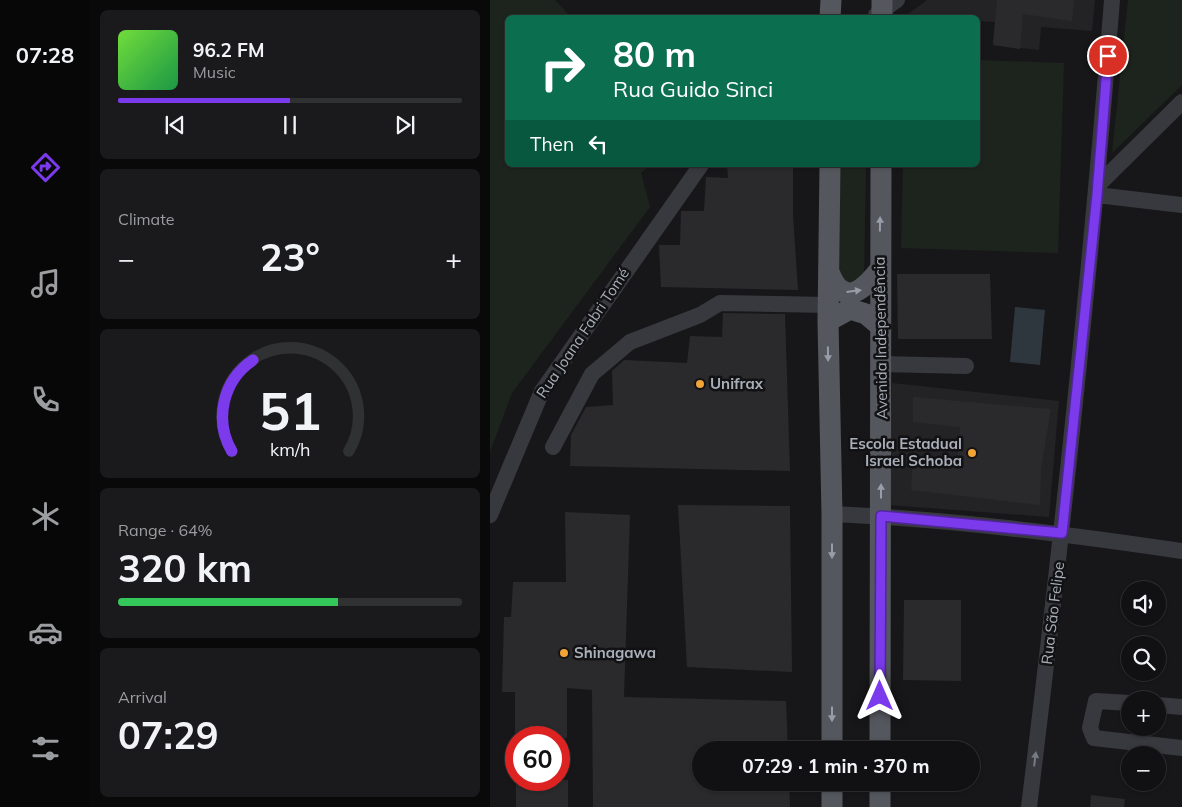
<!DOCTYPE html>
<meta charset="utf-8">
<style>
body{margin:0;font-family:Mulish,sans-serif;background:#1a1a1c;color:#f1f3f6;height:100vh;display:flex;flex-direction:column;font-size:19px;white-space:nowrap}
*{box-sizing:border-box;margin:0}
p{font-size:16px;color:#9c9da0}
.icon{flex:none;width:28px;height:28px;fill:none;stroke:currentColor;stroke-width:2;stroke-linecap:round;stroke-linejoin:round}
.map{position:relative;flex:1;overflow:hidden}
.drawer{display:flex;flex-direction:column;gap:10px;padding:10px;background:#09090a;width:400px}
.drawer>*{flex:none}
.guide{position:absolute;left:15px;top:15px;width:475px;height:152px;border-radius:8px;box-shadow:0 1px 4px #0004,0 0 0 1px #303133;background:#0b6e4f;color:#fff;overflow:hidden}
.fabs{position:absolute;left:631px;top:581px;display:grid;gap:10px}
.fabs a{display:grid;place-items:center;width:45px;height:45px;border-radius:50%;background:#111113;box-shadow:0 1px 4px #0004,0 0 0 1px #303133;font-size:25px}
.speed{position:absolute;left:15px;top:726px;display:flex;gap:10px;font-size:25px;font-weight:700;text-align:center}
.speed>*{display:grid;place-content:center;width:65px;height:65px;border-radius:50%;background:#111113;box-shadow:0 1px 4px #0004,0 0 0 1px #303133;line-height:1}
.speed .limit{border:8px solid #d22;background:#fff;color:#111}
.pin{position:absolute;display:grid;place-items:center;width:42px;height:42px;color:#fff;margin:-21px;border:2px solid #fff;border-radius:50%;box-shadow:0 1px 5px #0007}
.me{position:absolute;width:55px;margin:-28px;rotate:0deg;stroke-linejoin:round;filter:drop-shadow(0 0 4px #0008)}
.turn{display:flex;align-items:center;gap:18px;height:105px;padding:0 25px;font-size:22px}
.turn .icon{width:65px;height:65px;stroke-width:2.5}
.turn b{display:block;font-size:35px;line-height:42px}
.then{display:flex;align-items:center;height:48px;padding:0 25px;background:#0003;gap:10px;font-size:19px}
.big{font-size:38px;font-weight:700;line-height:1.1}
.drawer .card{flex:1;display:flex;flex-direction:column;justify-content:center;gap:8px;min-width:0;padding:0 18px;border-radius:8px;background:#1a1a1c}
.drawer .dial{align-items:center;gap:0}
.dial svg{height:130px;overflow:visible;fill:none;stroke:#303133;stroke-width:7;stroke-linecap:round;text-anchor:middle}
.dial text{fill:#f1f3f6;stroke:none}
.song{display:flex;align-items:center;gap:15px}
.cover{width:60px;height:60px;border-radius:8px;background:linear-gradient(135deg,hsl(100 70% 55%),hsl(140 70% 35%))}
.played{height:5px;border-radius:2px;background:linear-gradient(90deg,#7c3aed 50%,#303133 50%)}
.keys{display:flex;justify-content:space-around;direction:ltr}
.heat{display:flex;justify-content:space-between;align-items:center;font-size:28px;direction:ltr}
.charge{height:8px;border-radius:4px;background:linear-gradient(90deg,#34c759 64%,#303133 0)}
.trip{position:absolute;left:202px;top:741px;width:288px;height:50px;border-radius:25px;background:#111113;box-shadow:0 1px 4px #0004,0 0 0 1px #303133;font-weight:700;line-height:50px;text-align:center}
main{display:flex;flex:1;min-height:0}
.dock{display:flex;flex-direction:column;width:90px;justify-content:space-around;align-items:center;background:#070708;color:#9c9da0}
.dock .icon{width:35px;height:35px}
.dock .selected{color:#7c3aed}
.dock b{font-size:22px;color:#f1f3f6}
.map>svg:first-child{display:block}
.built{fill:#232326}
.green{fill:#1d241d}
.water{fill:#2d373d}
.building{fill:#2a2a2d}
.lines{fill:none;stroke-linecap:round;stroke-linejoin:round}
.minor{stroke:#38393e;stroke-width:16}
.major{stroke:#54575d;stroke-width:21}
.oneway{fill:#989da7}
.oneway2{fill:#767a82}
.route-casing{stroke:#51269a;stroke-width:12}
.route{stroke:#7c3aed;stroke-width:9}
.poi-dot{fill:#f2a436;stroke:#121214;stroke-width:2}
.labels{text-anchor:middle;stroke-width:5;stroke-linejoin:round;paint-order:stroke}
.street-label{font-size:15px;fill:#a9afb9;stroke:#121214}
.poi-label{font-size:15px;font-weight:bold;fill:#a9afb9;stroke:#121214;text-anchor:start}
</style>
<main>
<nav class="dock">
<b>07:28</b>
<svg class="icon selected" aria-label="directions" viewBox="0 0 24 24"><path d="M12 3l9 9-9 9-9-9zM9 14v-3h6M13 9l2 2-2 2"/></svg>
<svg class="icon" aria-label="music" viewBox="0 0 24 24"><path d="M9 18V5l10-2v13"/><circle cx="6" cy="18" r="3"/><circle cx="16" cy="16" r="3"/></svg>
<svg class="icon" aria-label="phone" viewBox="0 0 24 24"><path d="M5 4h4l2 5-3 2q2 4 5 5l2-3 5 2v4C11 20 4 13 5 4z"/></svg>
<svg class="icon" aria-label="climate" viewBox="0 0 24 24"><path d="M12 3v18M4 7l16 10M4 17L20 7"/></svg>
<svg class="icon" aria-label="car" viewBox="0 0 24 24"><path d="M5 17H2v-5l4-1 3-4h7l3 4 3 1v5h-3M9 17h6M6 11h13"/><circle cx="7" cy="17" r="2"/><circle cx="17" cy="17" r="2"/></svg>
<svg class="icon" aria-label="filters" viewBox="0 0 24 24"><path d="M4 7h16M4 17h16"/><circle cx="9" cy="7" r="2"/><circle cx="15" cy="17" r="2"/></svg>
</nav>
<section class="drawer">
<div class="card">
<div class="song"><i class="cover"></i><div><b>96.2 FM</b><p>Music</p></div></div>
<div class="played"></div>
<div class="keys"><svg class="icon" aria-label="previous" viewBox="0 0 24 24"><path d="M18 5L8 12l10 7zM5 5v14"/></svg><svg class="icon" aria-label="pause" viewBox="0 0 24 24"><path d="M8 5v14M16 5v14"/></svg><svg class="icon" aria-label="next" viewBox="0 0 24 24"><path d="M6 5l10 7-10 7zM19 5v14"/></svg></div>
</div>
<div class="card"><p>Climate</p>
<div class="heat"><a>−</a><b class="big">23°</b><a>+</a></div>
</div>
<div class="card dial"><svg viewBox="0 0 100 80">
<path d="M14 69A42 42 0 1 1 86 69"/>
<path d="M14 69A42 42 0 0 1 27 13" stroke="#7c3aed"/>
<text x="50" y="56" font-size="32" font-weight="700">51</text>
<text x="50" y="72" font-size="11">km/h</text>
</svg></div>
<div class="card"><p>Range · 64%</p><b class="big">320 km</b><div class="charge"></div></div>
<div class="card"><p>Arrival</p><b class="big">07:29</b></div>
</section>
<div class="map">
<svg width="692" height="807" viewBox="0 0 692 807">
<rect width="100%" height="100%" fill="#171719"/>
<path class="built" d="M 437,0 L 605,0 L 602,31 L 551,27 L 549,50 L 503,45 L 505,22 L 488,21 L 488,18 L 418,14 Z
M 402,383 L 569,401 L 559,517 L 398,505 Z"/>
<path class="green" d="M 0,0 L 65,0 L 81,17 L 18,18 L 18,165 L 160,165 L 151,173 L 160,207 L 22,393 L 0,452 Z
M 638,0 L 692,0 L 692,85 L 622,153 Z
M 488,60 L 574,63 L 568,253 L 411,248 L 413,165 L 488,165 Z
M 345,165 L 376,165 L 374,279 L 366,287 L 344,275 Z"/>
<path class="water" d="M 525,307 L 555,310 L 550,365 L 520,362 Z"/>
<path class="building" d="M 507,0 L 584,0 L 582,21 L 533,14 L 530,49 L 503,45 Z
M 237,165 L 303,165 L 303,215 L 308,290 L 171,287 L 169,245 L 190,245 L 191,211 L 214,211 L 216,177 L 238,178 Z
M 407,274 L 500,274 L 502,339 L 408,339 Z
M 233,313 L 295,314 L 300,471 L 80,466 L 81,435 L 96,407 L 123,405 L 122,371 L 134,360 L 197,363 L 200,336 L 232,337 Z
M 423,397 L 561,409 L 551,469 L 550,505 L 421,490 L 423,460 L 467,463 L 470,427 L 423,422 Z
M 188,505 L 300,506 L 302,672 L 197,667 Z
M 75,512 L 140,515 L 134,697 L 296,701 L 298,750 L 211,750 L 211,782 L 299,782 L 300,807 L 103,807 L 102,690 L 77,688 L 77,738 L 25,738 L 25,692 L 12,692 L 14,617 L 21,617 L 23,582 L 76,582 Z
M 414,600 L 471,600 L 471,681 L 413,680 Z
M 26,780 L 78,780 L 78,807 L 26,807 Z
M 601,795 L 635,799 L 634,807 L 600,807 Z"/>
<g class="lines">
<path class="minor" d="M 386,15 L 407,0
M 607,186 L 692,102
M 607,195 L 692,205
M 392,364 L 476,366
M 63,447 L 102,374 L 140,342 L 210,315 L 230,303 L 338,305
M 342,514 C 459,519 576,534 692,551
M 0,515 L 52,391 L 211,165
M 640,703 L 606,701 L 600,728 L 604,738 L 692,748
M 668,705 L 692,707
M 539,807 C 572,538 601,270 622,0"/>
<path class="major" d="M 392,0 L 392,18
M 340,18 L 341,0
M 340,165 L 338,321 L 342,514 L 342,750
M 339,272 C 353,309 374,290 390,269
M 338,321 L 360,309 L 376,314 L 389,325
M 390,750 L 391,165
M 342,782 L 342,807
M 390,782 L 390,807"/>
</g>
<defs><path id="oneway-solid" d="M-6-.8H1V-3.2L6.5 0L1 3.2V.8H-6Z" transform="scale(1.25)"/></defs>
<g class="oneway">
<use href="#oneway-solid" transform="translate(390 224) rotate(-89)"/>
<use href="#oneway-solid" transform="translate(364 291) rotate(-7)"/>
<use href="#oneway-solid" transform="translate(338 354) rotate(89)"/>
<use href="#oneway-solid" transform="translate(391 491) rotate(-90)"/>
<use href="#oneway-solid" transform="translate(342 551) rotate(90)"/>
<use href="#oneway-solid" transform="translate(342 714) rotate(90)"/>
</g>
<use class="oneway2" href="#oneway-solid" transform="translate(545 759) rotate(-83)"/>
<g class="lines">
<defs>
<path id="route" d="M 390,696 L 391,516 L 572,533 L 607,195 L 618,56"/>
</defs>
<use href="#route" class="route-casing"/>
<use href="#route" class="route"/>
</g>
<g class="poi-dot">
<circle cx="210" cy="384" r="5"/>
<circle cx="482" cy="453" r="5"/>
<circle cx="74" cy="653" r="5"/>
</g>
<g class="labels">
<g class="street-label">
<text transform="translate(93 333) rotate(-56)" y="5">Rua Joana Fabri Tomé</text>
<text transform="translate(391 338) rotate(-91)" y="5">Avenida Independência</text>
<text transform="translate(563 613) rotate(-83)" y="5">Rua São Felipe</text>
</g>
<g class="poi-label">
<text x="220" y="389">Unifrax</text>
<text x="472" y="449" text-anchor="end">Escola Estadual<tspan x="472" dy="17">Israel Schoba</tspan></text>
<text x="84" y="658">Shinagawa</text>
</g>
</g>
</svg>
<div class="fabs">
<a><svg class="icon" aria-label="sound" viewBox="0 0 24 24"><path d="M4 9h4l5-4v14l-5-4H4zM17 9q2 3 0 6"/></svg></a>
<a><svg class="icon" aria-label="search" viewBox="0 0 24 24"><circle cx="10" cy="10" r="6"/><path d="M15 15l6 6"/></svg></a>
<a>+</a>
<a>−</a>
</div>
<div class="speed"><div class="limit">60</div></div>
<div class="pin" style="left:618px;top:56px;background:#d93025"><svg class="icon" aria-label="arrive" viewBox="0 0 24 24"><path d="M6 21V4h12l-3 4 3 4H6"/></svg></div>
<svg class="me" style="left:390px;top:696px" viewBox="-20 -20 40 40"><path d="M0-17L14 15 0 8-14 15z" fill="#7c3aed" stroke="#fff" stroke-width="4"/></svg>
<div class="trip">07:29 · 1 min · 370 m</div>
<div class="guide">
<div class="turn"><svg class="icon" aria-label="right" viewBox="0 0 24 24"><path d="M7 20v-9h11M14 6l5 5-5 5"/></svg><div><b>80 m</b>Rua Guido Sinci</div></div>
<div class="then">Then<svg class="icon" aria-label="left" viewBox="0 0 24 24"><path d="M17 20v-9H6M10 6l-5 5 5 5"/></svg></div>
</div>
</div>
</main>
